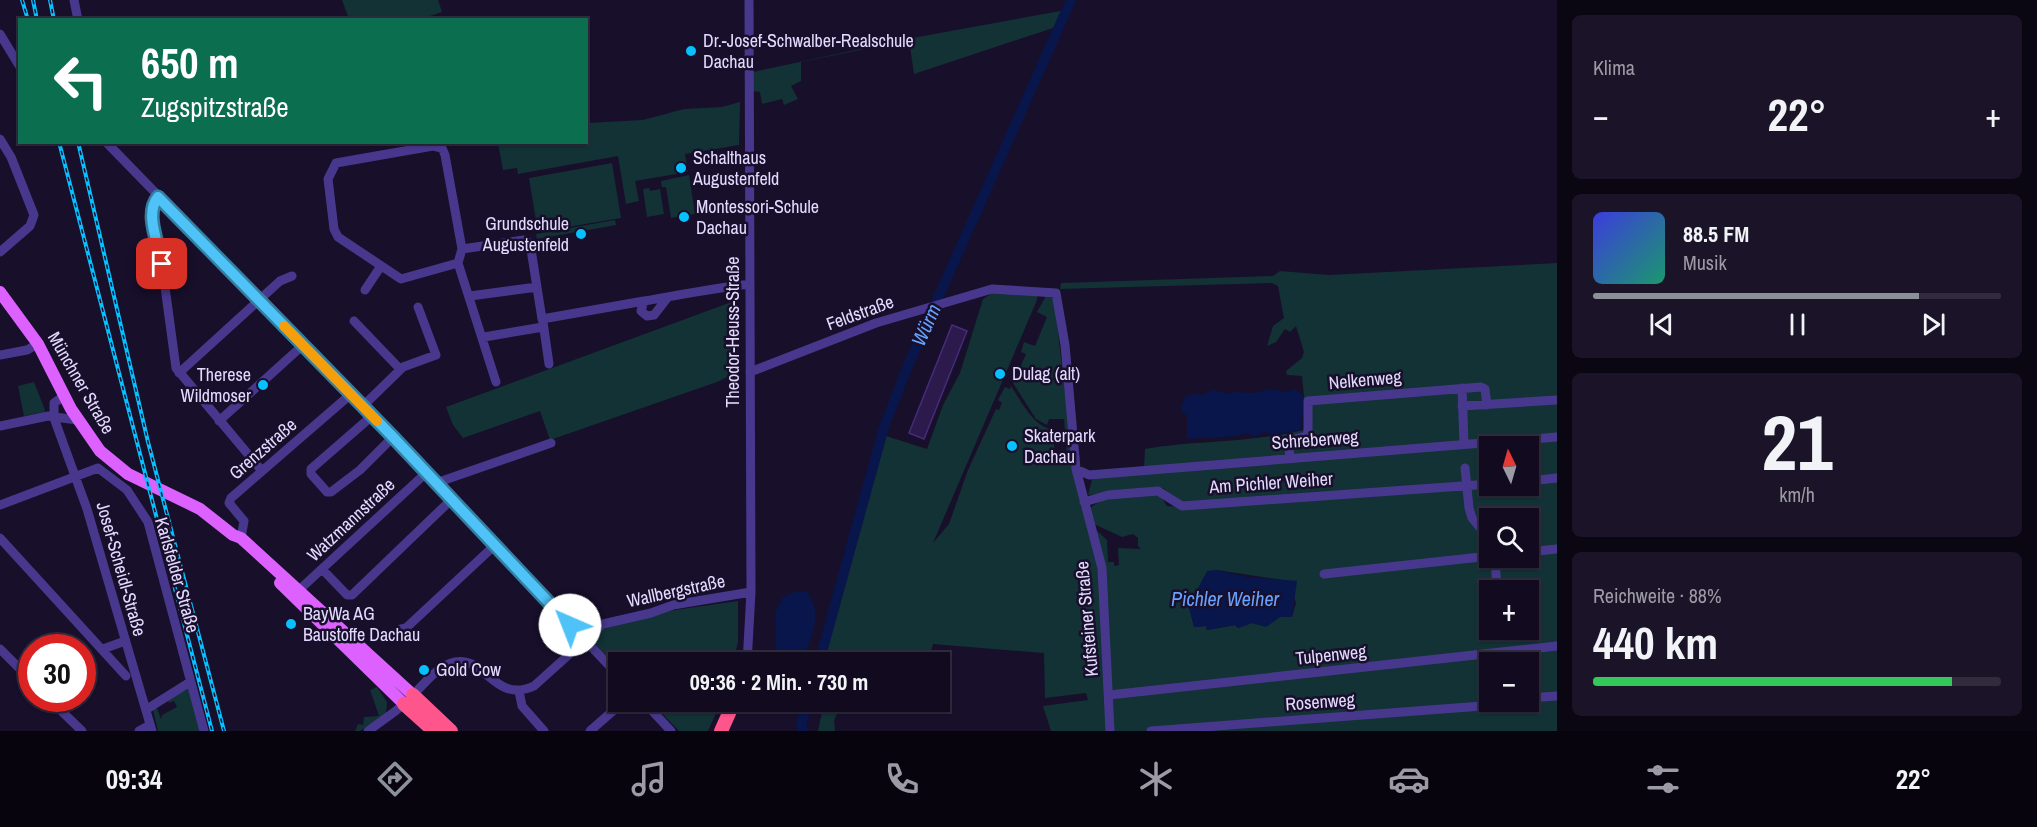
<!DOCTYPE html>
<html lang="de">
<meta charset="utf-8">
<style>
body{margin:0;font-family:"Archivo Narrow",sans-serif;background:#1b1429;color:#f1f3f6;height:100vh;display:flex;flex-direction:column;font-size:22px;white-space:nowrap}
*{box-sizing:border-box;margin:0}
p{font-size:20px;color:#9c9ba5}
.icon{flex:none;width:33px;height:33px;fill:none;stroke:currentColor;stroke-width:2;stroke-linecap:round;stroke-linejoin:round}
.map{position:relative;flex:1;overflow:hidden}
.sheet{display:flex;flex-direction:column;gap:15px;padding:15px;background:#0a0612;width:480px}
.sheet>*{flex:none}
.hud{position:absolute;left:18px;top:18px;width:570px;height:126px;border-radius:0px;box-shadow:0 2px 4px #0004,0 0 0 2px #312b3e;background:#0b6e4f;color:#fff;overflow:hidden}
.needle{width:39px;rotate:355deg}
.buttons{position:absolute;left:1479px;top:436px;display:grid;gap:12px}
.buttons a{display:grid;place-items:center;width:60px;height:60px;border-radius:0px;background:#120b20;box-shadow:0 2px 4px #0004,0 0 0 2px #312b3e;font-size:30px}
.speed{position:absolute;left:18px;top:634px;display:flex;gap:12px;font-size:30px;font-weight:700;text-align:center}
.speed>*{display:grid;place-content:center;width:78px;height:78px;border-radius:50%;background:#120b20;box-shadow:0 2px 4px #0004,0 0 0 2px #312b3e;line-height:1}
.speed .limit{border:9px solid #d22;background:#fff;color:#111}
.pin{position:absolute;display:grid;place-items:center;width:51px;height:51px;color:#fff;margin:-26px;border-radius:12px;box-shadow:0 3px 9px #0006}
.me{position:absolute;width:66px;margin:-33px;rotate:316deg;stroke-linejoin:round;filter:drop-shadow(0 0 4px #0008)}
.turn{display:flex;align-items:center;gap:21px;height:126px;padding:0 24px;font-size:27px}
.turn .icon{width:78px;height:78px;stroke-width:2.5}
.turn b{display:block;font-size:42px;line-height:51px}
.big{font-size:45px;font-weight:700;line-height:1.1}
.sheet .widget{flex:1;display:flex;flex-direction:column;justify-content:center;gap:9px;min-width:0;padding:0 21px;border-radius:9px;background:#1b1429}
.sheet .dial{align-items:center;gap:0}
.dial b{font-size:78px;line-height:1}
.song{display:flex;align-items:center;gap:18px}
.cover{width:72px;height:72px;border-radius:9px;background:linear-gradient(135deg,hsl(240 70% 55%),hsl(160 70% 35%))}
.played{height:6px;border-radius:3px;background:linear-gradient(90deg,#8c9099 80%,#312b3e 80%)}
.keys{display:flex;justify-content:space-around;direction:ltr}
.heat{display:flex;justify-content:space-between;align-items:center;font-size:33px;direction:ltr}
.charge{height:9px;border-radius:4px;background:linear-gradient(90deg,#34c759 88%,#312b3e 0)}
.trip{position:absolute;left:608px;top:652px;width:342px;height:60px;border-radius:0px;background:#120b20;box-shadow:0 2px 4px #0004,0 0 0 2px #312b3e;font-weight:700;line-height:60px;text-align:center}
.menu{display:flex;height:96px;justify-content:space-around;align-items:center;background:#07040d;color:#9c9ba5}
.menu .icon{width:42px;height:42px}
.menu .on{color:#8c9099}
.menu b{font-size:27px;color:#f1f3f6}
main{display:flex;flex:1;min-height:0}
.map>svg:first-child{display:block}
.green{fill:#123236;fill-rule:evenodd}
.water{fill:#08164c}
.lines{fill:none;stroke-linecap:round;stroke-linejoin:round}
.river{stroke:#08164c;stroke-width:10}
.building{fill:#2c1a4d;stroke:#472b7a;stroke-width:1.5}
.minor{stroke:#48388d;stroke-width:9}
.major{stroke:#dc61ff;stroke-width:12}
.highway{stroke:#ff558d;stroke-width:14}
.rail-casing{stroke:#06c0ff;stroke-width:4}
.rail{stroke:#180f2b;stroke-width:1.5;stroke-dasharray:4.5;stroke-linecap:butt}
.route-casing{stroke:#337fa1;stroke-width:15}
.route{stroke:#4fc3f7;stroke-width:10}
.slow{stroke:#f59e0b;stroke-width:10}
.poi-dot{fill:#06c0ff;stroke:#180f2b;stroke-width:2}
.labels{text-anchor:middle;stroke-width:5;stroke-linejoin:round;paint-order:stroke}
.poi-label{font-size:18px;fill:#e4daff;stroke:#180f2b;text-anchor:start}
.street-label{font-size:18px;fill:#e4daff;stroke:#180f2b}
.water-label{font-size:20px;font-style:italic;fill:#68a2ff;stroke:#180f2b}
</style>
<main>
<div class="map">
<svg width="1557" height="731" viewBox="0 0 1557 731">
<rect width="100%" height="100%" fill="#180f2b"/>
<path class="green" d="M 342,0 L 438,0 L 442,12 L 421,19 L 349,19 Z
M 1066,10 L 1059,26 L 914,74 L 909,40 L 801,62 L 801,81 L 791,86 L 798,99 L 784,105 L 782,99 L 762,104 L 760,92 L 753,91 L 753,72 L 907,39 Z
M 740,102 L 739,145 L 685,154 L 688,172 L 635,181 L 639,201 L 626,204 L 618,156 L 518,174 L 517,168 L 503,170 L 498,143 L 586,142 L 587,123 L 643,120 L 684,109 L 722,107 Z
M 612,163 L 621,218 L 538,232 L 529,178 Z
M 689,175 L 695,214 L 671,218 L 666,187 L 662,187 L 661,181 Z
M 649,188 L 650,191 L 660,189 L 664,214 L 647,217 L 643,189 Z
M 615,220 L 616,225 L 537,239 L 536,234 Z
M 1557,263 L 1557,731 L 1112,731 L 1095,529 L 1107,540 L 1108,562 L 1114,562 L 1114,566 L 1119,565 L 1118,548 L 1141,549 L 1138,546 L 1138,538 L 1133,534 L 1122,537 L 1094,524 L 1090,509 C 1099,495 1144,496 1160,495 L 1167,506 L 1185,507 L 1163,488 L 1088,495 L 1093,476 L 1144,469 L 1145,449 C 1198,440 1255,443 1307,429 L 1302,376 L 1287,375 L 1286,371 L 1302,358 L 1304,352 L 1296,326 L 1290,332 L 1285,329 L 1276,342 L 1267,346 L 1273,326 L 1284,318 L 1278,286 L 1272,283 L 1060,289 L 1061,283 L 1273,276 L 1280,271 L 1329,275 ZM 1490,447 L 1528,447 L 1528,486 L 1490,486 ZM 1490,519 L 1528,519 L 1528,558 L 1490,558 ZM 1217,570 L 1289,581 L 1296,603 L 1292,617 L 1280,617 L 1267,625 L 1252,623 L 1238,628 L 1235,625 L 1207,630 L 1206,626 L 1194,627 L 1190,608 L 1198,603 C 1200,586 1200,577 1217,570 ZM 1490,591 L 1528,591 L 1528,630 L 1490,630 ZM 1490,663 L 1528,663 L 1528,702 L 1490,702 Z
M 994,292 L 1037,295 L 1037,300 L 933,543 L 949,524 L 968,470 L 996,409 L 999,410 L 1002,403 L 998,400 L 1005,387 L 1010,389 L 1011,386 C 1023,404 1033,426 1053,430 L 1055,456 L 1052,457 L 1067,456 L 1064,419 L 1049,419 L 1047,425 L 1036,419 L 1013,383 L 1026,354 L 1021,352 L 1024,342 L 1035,346 L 1047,317 L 1037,312 L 1046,296 L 1054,298 L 1068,418 L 1070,459 L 1073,459 L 1099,569 L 1107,731 L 1051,731 L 1043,706 L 1088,700 L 1086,693 L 1045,698 L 1044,653 L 933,644 L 928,663 L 822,663 L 886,436 L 927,449 L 943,405 L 960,373 L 983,299 Z
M 737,300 L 738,372 L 717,382 L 550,440 L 540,411 L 463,438 L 453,425 L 446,407 Z
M 34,382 L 45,410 L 44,412 L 24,416 L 18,386 Z
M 738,601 L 738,642 L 733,663 L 618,663 L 618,668 L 591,640 L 607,626 L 668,611 Z
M 188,685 L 201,731 L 158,731 L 153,710 L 156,706 L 161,719 L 162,715 L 177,707 L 174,701 L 169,703 L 167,698 Z
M 377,687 L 387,702 L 386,713 L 360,731 L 355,731 L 358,724 L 363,725 L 364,717 L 379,716 L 370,690 Z
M 651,702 L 721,702 L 708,731 L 679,731 Z
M 824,702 L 841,706 L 834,720 L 835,731 L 818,731 Z"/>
<path class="water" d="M 1269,389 L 1289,392 L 1293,389 L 1301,393 L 1304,399 L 1301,430 L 1271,435 L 1263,431 L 1261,435 L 1253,436 L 1247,433 L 1238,436 L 1187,439 L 1187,415 L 1182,412 L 1182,404 L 1186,396 L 1197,394 L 1202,395 L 1213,390 L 1229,394 L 1233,392 L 1254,393 Z
M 1217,570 L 1247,577 L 1297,581 L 1292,617 L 1280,617 L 1266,627 L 1252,623 L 1238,628 L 1235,625 L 1207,630 L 1206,626 L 1194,627 L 1189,608 L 1198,603 L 1196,592 L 1207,571 Z
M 797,591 L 807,592 C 824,615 811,640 800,663 L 775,663 L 776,611 L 783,597 Z"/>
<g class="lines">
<path class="river" d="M 819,663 L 884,427 L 909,363 L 1071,0
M 803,731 L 801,725 L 808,702"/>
</g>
<path class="building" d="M 952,325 L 967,331 L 924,439 L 909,433 Z"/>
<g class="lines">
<path class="minor" d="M 74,0 L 78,20
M 0,34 L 20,67
M 0,139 L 11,157 L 34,215 L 30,226 L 0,252
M 106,142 L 393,437 L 618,675
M 433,146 L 442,148 L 445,155 L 462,249 L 458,263 L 401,279 L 338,237 L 334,229 L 328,179 L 336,163 Z
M 158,197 L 151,209 L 151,214 L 159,243 L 176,368 L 262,471
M 462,249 L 524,240 L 530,243 L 542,319 L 644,301
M 458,263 L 496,382
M 365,290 L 381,266
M 470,296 L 537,287
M 668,297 L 654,315 L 647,316 L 641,311 L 644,301 C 679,295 715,288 750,284
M 354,321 L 400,369
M 543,322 L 549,364
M 484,337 L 543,327
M 0,355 L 27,350 L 38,344
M 750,372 L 876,323 L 992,289 L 1056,293 L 1065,345 L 1076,469 L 1102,568 L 1110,731
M 179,373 L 280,281 L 292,276
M 1462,388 L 1464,444
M 64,396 L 54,403 L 54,418 L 87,509 L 152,731
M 363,406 L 403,367 L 436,355 L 418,307
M 1462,406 L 1557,400
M 372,416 L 311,469 L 311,474 L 327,492 L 331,492 L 360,470 L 393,437
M 219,421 L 302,346
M 0,426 L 48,416 L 77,420
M 1290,458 L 1288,441 L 1306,436 L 1308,433 L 1308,401 L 1481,387 L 1485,389 L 1487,405
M 1465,468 L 1469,508 L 1472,518 L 1490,540
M 1076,469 L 1089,475 L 1557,437
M 1528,481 L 1557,478
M 436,483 L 551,443
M 1084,502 L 1108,495 L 1158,491 L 1182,506 L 1490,484
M 0,505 L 98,468 L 127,490 L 148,522 L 204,731
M 0,538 L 126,676
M 241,538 L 244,521 L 229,503 L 231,498 L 351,394
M 1528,552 L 1557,549
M 1495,558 L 1497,591
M 322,569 L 347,595 L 352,595 L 452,499
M 1324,574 L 1490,556
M 299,590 L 426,473
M 401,629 L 406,628 L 494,546
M 0,649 L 32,681
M 103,649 L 125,641
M 747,663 L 751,592 L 749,0
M 519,691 L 522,706 L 544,731
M 1109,695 L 1557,646
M 1528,698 L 1557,696
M 49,699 L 82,731
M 644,702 L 671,731
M 147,709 L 190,682
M 139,731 L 150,725
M 368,731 C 380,722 393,714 405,703 C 419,691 435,666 455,662 C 486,656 494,704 534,686 L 603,624 L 651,613 L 673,605 L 751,592
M 590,731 L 622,703
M 1151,731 L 1482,706 L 1491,702"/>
<path class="major" d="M 0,292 L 38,344 L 71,409 L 100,451 L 128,474 L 200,509 L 233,535 L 241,538 L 413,695
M 280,583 L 404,704"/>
<path class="highway" d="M 413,695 L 451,731
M 404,704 L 434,731
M 721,731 L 734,702"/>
<defs>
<path id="rail" d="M 22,0 L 28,20
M 33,0 L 37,20
M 50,0 L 54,20
M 59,142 L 212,731
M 78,142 L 148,442 L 224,731"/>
</defs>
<use href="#rail" class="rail-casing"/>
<use href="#rail" class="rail"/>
</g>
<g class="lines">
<defs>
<path id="route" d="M 162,264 C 159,244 144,214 158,197 L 393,437 L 570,625"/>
</defs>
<use href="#route" class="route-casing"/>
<use href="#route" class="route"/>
<path class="slow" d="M 284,326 L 377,421"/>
</g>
<g class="poi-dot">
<circle cx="691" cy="51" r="6"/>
<circle cx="681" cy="168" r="6"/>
<circle cx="684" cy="217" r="6"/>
<circle cx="581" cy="234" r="6"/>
<circle cx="1000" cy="374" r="6"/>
<circle cx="263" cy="385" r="6"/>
<circle cx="1012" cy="446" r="6"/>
<circle cx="291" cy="624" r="6"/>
<circle cx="424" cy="670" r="6"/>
</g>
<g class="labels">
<g class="poi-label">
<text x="703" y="47">Dr.-Josef-Schwalber-Realschule<tspan x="703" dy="21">Dachau</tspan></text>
<text x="693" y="164">Schalthaus<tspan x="693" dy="21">Augustenfeld</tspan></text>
<text x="696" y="213">Montessori-Schule<tspan x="696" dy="21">Dachau</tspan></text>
<text x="569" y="230" text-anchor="end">Grundschule<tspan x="569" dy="21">Augustenfeld</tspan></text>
<text x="1012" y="380">Dulag (alt)</text>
<text x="251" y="381" text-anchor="end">Therese<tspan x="251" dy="21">Wildmoser</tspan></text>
<text x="1024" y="442">Skaterpark<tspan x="1024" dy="21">Dachau</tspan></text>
<text x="303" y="620">BayWa AG<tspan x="303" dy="21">Baustoffe Dachau</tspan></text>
<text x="436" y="676">Gold Cow</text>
</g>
<g class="street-label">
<text transform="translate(860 313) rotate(-20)" y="6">Feldstraße</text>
<text transform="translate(733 332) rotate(-90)" y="6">Theodor-Heuss-Straße</text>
<text transform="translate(1365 380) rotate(-5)" y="6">Nelkenweg</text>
<text transform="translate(81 383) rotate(60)" y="6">Münchner Straße</text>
<text transform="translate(1315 440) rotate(-4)" y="6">Schreberweg</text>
<text transform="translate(263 449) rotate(-41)" y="6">Grenzstraße</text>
<text transform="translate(1271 483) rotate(-4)" y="6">Am Pichler Weiher</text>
<text transform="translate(351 520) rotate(-43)" y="6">Watzmannstraße</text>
<text transform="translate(121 569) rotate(74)" y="6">Josef-Scheidl-Straße</text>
<text transform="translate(177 575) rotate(74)" y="6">Karlsfelder Straße</text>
<text transform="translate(676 591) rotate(-12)" y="6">Wallbergstraße</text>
<text transform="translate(1087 619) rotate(-95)" y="6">Kufsteiner Straße</text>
<text transform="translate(1331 655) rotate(-6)" y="6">Tulpenweg</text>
<text transform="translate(1320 702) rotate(-4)" y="6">Rosenweg</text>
</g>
<g class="water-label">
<text transform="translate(926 325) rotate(-66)" y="7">Würm</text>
<text x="1225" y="606">Pichler Weiher</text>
</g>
</g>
</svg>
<div class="buttons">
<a><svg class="needle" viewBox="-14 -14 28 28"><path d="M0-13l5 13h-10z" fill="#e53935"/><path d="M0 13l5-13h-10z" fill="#9c9ba5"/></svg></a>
<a><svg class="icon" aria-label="search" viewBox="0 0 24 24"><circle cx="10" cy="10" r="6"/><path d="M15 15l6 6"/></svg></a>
<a>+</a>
<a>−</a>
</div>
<div class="speed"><div class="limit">30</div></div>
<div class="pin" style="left:162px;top:264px;background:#d93025"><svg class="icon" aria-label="arrive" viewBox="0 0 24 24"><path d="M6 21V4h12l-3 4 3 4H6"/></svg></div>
<svg class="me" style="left:570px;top:625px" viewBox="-20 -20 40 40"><circle r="19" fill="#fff"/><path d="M0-13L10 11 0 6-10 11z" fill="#4fc3f7"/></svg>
<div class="trip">09:36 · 2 Min. · 730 m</div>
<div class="hud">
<div class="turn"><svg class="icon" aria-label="left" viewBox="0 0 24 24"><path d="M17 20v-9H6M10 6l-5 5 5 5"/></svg><div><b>650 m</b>Zugspitzstraße</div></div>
</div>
</div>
<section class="sheet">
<div class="widget"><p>Klima</p>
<div class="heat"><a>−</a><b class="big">22°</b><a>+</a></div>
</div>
<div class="widget">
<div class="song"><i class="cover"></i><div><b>88.5 FM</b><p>Musik</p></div></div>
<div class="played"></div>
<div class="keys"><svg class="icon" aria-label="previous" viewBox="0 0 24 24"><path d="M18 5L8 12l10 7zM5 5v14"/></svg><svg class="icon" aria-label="pause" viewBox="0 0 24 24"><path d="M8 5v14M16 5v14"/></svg><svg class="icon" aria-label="next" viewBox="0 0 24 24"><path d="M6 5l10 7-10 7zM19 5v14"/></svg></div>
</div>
<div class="widget dial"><b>21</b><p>km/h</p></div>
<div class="widget"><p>Reichweite · 88%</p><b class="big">440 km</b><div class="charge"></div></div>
</section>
</main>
<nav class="menu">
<b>09:34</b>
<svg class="icon on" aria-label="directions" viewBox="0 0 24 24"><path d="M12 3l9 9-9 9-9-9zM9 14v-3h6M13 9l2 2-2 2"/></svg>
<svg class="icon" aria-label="music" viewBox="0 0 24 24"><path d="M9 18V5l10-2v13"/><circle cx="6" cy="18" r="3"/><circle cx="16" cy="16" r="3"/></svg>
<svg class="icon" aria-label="phone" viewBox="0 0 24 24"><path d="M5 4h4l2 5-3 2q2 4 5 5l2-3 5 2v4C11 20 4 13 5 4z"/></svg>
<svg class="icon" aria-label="climate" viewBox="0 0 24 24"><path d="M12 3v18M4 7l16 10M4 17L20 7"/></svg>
<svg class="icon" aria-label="car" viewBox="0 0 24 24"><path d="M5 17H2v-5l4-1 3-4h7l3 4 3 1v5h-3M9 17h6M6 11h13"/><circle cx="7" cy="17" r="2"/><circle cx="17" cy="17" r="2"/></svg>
<svg class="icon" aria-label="filters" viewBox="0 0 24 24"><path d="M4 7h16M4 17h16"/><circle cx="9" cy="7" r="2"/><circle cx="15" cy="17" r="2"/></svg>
<b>22°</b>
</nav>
